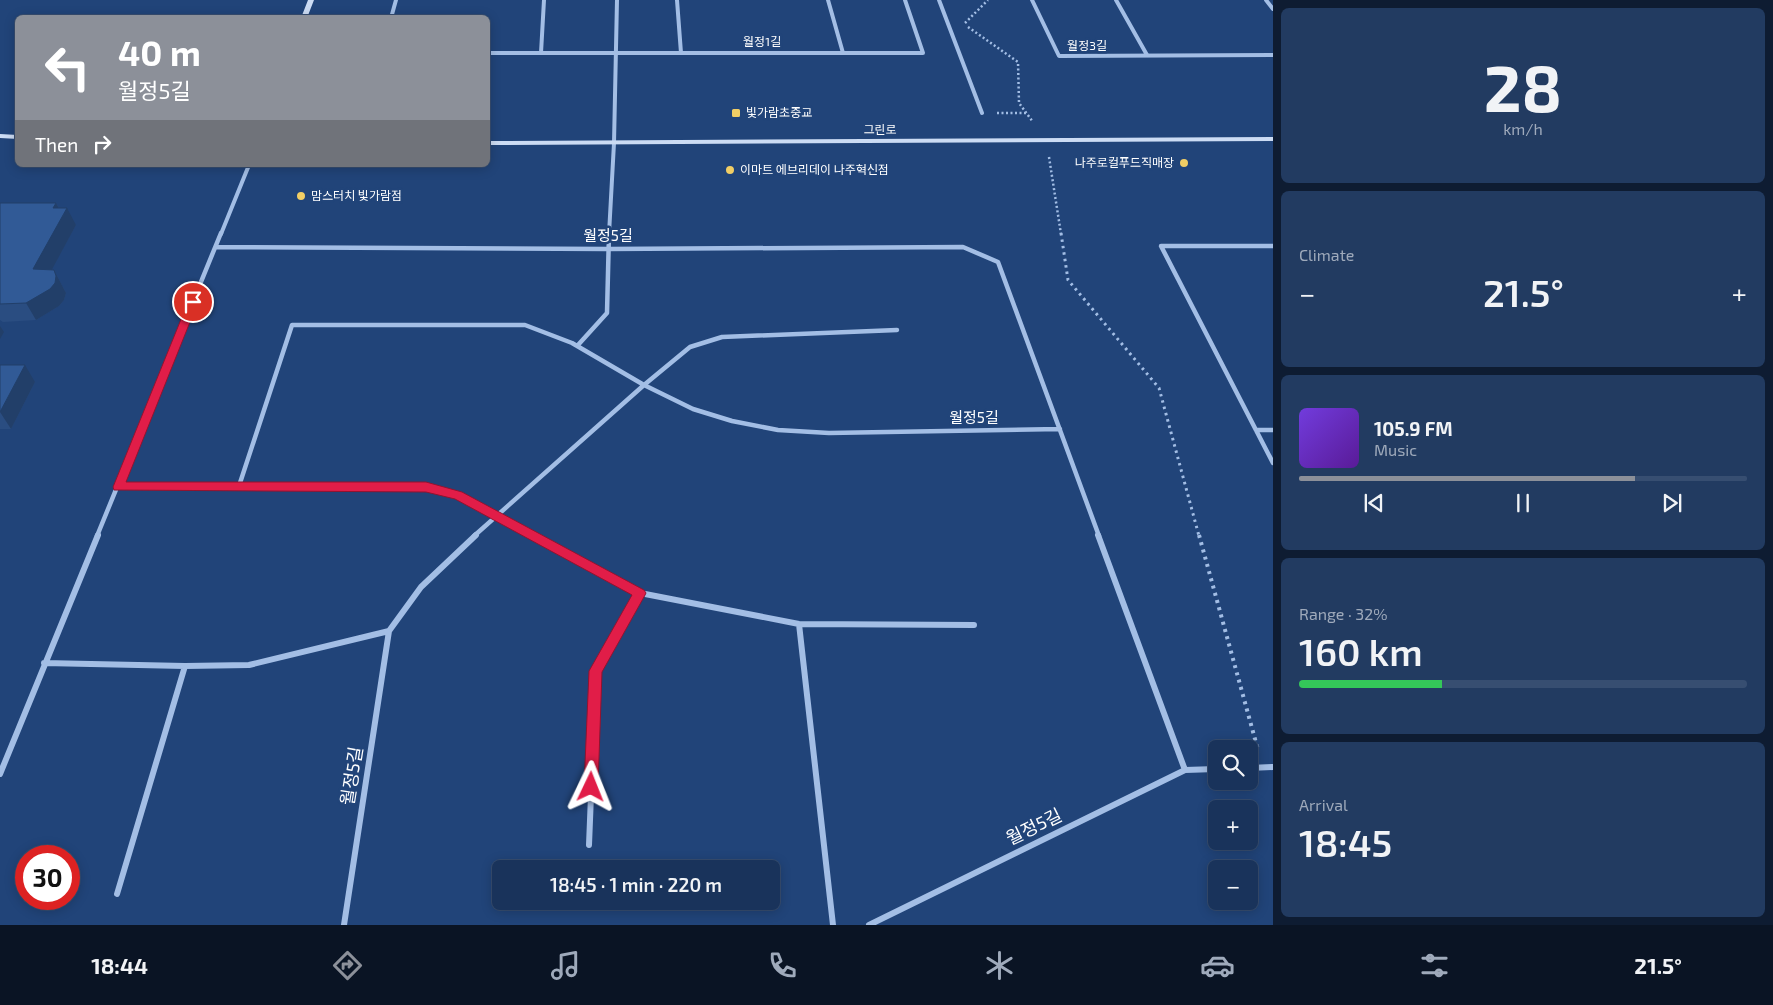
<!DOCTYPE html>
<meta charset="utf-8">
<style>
body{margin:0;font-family:"Exo 2","Noto Sans KR",sans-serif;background:#223b61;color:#f1f3f6;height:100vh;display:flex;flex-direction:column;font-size:19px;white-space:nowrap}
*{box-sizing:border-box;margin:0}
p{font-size:16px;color:#9faabb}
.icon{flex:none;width:28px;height:28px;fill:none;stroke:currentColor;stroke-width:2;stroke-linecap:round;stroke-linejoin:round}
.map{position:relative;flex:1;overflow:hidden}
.sheet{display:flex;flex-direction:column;gap:8px;padding:8px;background:#0e1c32;width:500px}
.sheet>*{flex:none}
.hud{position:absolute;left:15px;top:15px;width:475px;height:152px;border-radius:8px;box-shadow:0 2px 12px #0003,0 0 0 1px #374e71;background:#8c9099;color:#fff;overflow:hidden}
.tools{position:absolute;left:1208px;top:740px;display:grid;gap:10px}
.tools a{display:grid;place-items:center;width:50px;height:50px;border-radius:8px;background:#19335b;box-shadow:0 2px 12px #0003,0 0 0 1px #374e71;font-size:25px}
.speed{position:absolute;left:15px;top:845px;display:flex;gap:10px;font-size:25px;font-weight:700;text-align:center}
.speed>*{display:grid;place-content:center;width:65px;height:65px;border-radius:50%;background:#19335b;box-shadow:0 2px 12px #0003,0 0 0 1px #374e71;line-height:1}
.speed .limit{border:8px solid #d22;background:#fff;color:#111}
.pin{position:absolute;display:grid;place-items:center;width:42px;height:42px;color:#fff;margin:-21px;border:2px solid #fff;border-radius:50%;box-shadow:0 1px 5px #0007}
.me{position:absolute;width:55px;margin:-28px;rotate:2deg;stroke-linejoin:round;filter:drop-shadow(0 0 4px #0008)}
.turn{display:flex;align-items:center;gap:18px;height:105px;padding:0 20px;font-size:22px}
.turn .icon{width:65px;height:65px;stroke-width:2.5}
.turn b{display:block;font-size:35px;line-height:42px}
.then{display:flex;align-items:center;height:48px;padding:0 20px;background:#0003;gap:10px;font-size:19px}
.big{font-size:38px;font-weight:600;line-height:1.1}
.sheet .tile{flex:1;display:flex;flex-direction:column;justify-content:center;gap:8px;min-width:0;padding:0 18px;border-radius:8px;background:#223b61}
.sheet .dial{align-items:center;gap:0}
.dial b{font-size:65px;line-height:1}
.song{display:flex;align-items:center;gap:15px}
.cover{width:60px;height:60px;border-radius:8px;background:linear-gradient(135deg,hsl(260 70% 55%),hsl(270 70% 35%))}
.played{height:5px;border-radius:2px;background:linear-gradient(90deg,#8c9099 75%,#374e71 75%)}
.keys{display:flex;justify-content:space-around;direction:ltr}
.heat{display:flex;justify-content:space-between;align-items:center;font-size:28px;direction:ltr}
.charge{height:8px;border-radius:4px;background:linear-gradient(90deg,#34c759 32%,#374e71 0)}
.trip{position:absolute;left:492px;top:860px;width:288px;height:50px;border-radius:8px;background:#19335b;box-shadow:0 2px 12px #0003,0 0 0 1px #374e71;font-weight:600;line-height:50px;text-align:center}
.tab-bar{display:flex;height:80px;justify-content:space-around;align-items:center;background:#0a1424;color:#9faabb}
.tab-bar .icon{width:35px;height:35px}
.tab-bar .active{color:#8c9099}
.tab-bar b{font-size:22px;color:#f1f3f6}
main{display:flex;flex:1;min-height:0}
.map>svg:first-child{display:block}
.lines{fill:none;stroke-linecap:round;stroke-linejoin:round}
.path-far2{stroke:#a3bee5;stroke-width:2.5;stroke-dasharray:2 2.5;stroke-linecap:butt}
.path-far1{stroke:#a3bee5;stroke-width:3;stroke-dasharray:2.5 4;stroke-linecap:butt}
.path{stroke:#a3bee5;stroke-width:4;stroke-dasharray:3 4.5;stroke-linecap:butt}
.street-far2{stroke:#a3bee5;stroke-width:4}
.street-far1{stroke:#a3bee5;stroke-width:4.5}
.street{stroke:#a3bee5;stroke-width:6}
.secondary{fill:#ccdcf4;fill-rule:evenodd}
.wall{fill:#2a4d81}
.shaded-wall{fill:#223f69}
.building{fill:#315a96;stroke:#223f69}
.route{fill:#e11d48;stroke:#92132f}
.poi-dot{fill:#f1ce65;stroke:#214479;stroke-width:2}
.labels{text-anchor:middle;stroke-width:5;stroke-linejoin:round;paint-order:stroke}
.far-street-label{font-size:12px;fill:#fff;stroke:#214479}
.far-poi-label{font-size:12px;fill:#fff;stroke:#214479;text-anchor:start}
.street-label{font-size:15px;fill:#fff;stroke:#214479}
.near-street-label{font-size:18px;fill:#fff;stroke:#214479}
</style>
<main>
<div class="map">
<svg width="1273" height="925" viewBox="0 0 1273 925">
<rect width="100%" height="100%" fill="#214479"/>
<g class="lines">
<path class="path-far2" d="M 965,23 L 988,0
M 968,27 L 1018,62 L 1019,103 L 1033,122
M 997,113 L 1026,113
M 1049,157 L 1061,234"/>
<path class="path-far1" d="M 1061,233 L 1068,280 L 1159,388 L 1199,536"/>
<path class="path" d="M 1199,535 L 1258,750"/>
<path class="street-far2" d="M 677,0 L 681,53
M 828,0 L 843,53
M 939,0 L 982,113
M 1032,0 L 1059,56 L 1273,55
M 1116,0 L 1147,55
M 1266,0 L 1273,9
M 391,18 L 396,0
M 488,53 L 923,53 L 905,0
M 541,53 L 544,0
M 221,234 L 249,165
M 609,234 L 614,143 L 617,0"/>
<path class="street-far1" d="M 1273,246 L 1161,246 L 1273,463
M 216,247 L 608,249 L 963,247 L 998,262 L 1099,536
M 578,345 L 607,313 L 609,233
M 1256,430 L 1273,430
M 239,486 L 292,325 L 525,325 L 572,343 L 644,385 L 690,347 L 722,337 L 897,330
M 118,487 L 426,487 L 458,496 L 533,536
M 97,536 L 221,233
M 474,536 L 644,385 L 693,409 L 732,421 L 778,430 L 829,433 L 1060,429"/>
<path class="street" d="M 530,535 L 640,593 L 799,624 L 974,625
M 1098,535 L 1185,770
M 799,624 L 833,925
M 44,663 L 185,666 L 249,665 L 389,631 L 421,587 L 476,535
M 1249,768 L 1273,767
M 0,774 L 98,535
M 589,845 L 596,671 L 640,593
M 117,894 L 185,666
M 344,925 L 389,631
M 869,925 L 1185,770 L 1216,769"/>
<path class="secondary" d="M 308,0 L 314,0 L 307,18 L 301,18 Z
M 0,134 L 18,135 L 18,139 L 0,138 Z
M 1273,137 L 1273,141 L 488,145 L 488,141 Z"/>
</g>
<path class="wall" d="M 0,203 L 56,203 L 59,208 L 76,225 L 51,270 L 54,270 L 66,293 L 64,300 L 59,306 L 36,320 L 3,322 L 0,320 Z
M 0,365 L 35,382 L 11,429 L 0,429 Z"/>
<path class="shaded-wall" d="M 56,203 L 63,216 L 67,208 L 76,225 L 43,286 L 33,269 L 53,208 Z
M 54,270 L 66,293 L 64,300 L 59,306 L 36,320 L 26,303 Z
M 0,326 L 4,332 L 0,339 Z
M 25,365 L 35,382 L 11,429 L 0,412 Z"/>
<path class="building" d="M 0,203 L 56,203 L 53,208 L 67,208 L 33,269 L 54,270 L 56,276 L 55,283 L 50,289 L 26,303 L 0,304 Z
M 0,365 L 25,365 L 0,412 Z"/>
<path class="route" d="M 193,299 L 198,302 L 126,482 L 426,482 L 462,492 L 644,590 L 646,593 L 644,597 L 602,672 L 598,787 L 596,792 L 591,794 L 586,792 L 584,787 L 589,671 L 632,595 L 455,499 L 426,492 L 114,490 L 113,487 L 188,302 Z"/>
<g class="poi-dot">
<rect x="731" y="108" width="10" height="10" rx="2.5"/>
<circle cx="1184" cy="163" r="5"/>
<circle cx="730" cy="170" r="5"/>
<circle cx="301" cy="196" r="5"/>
</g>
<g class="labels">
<g class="far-street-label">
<text x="762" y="46">월정1길</text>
<text x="1087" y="50">월정3길</text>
<text x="880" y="134">그린로</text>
</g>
<g class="far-poi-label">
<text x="746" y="117">빛가람초중교</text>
<text x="1174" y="167" text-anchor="end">나주로컬푸드직매장</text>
<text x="740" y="174">이마트 에브리데이 나주혁신점</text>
<text x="311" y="200">맘스터치 빛가람점</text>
</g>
<g class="street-label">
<text x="608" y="241">월정5길</text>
<text x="974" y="423">월정5길</text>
</g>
<g class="near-street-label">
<text transform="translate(352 776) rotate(-81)" y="6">월정5길</text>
<text transform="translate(1034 827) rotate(-26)" y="6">월정5길</text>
</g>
</g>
</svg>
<div class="tools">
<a><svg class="icon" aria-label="search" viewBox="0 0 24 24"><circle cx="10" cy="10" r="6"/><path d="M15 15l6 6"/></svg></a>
<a>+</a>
<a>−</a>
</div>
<div class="speed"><div class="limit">30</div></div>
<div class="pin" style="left:193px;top:302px;background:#d93025"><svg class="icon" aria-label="arrive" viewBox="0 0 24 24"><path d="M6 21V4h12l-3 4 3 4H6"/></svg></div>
<svg class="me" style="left:591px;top:787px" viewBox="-20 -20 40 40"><path d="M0-17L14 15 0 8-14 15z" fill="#e11d48" stroke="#fff" stroke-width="4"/></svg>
<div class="trip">18:45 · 1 min · 220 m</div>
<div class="hud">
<div class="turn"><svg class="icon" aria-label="left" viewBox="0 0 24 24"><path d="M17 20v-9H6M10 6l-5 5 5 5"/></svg><div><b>40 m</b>월정5길</div></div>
<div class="then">Then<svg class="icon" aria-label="right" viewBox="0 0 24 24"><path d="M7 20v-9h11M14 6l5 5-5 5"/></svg></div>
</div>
</div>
<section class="sheet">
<div class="tile dial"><b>28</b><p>km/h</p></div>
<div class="tile"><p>Climate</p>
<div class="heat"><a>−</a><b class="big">21.5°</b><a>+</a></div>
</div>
<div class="tile">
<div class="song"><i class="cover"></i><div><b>105.9 FM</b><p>Music</p></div></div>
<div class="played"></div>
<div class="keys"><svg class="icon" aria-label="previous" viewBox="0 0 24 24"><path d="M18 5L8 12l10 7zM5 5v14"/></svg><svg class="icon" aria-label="pause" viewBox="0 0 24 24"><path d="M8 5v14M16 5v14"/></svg><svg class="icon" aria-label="next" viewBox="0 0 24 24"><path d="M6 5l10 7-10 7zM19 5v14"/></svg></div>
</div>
<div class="tile"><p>Range · 32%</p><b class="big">160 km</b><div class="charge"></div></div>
<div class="tile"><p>Arrival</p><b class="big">18:45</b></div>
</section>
</main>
<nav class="tab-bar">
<b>18:44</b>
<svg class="icon active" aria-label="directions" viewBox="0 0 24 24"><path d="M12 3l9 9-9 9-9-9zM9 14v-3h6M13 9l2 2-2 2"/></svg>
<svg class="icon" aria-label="music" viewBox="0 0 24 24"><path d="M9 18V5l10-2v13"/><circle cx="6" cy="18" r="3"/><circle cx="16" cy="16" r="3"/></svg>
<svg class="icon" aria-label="phone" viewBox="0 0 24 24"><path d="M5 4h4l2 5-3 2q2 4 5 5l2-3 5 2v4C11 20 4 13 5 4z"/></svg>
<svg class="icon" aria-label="climate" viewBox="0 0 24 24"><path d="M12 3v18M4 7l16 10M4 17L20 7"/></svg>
<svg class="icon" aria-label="car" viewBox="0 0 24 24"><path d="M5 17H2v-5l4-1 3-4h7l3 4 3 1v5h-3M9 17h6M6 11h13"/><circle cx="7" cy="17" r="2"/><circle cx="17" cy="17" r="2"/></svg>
<svg class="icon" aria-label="filters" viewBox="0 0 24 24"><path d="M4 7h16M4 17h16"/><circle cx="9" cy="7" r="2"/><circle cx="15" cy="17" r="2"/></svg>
<b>21.5°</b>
</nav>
